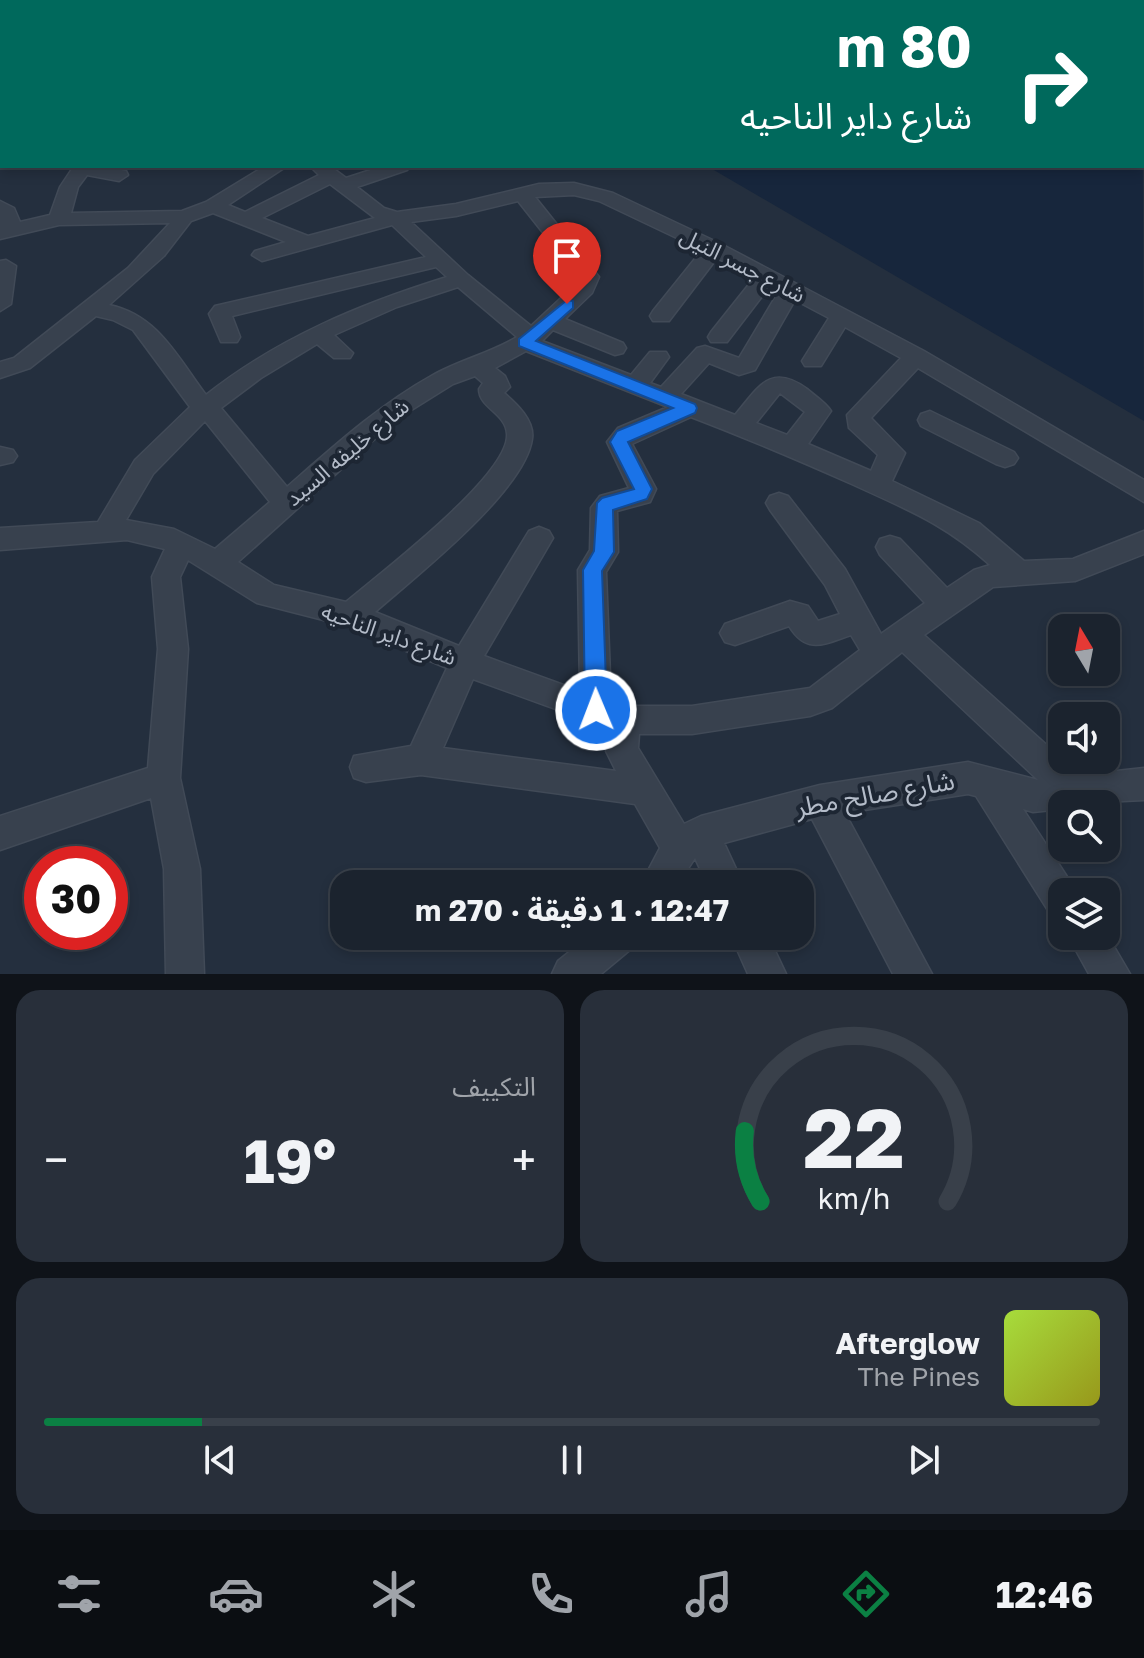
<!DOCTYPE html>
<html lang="ar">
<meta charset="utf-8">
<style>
body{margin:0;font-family:"Golos Text","Noto Sans Arabic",sans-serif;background:#282f3a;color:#f1f3f6;direction:rtl;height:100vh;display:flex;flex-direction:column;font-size:30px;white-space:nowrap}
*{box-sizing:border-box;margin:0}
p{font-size:26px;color:#a0a4aa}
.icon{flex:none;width:44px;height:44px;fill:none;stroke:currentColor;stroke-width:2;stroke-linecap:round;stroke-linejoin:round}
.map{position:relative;height:974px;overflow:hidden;direction:ltr}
.side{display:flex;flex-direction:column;gap:16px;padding:16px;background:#0f1319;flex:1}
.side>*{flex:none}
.banner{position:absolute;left:0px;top:0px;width:1144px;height:168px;box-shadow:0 4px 12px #0003,0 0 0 2px #39404a;direction:rtl;background:#00695c;color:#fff;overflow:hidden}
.needle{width:52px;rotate:350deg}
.tools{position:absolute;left:1048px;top:614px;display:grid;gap:16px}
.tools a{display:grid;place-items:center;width:72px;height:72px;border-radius:16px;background:#1b232e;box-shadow:0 4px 12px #0003,0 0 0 2px #39404a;font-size:40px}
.speed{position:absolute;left:24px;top:846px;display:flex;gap:16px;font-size:40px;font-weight:700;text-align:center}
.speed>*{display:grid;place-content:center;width:104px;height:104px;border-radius:50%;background:#1b232e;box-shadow:0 4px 12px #0003,0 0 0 2px #39404a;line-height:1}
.speed .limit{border:12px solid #d22;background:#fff;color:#111}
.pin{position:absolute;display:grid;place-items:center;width:68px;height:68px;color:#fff;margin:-82px -34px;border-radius:50% 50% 50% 0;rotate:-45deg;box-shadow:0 0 8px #0007}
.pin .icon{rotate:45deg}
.me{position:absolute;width:88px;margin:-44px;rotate:359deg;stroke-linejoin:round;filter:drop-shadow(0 0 6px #0008)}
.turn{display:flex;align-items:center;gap:28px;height:168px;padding:0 40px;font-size:36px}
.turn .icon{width:104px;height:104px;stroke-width:2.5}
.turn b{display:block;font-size:56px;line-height:68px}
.big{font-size:60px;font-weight:700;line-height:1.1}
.side .tile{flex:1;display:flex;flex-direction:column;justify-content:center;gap:12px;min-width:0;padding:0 28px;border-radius:24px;background:#282f3a}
.side .dial{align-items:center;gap:0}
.dial svg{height:208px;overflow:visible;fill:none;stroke:#39404a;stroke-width:7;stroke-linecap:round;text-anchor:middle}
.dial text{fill:#f1f3f6;stroke:none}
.song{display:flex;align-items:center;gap:24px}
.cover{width:96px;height:96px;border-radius:12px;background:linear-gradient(135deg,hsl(80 70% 55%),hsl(60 70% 35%))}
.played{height:8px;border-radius:4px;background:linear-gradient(90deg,#0b8043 15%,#39404a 15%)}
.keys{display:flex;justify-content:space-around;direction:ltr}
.heat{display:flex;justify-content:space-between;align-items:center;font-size:44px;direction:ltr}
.side .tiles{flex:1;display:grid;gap:16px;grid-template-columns:1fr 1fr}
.tile:last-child{grid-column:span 2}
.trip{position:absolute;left:330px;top:870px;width:484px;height:80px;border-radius:24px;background:#1b232e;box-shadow:0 4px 12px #0003,0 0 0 2px #39404a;font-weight:700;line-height:80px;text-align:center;direction:rtl}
.tab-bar{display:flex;height:128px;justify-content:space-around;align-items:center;background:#0b0e12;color:#a0a4aa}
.tab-bar .icon{width:56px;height:56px}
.tab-bar .selected{color:#0b8043}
.tab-bar b{font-size:36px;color:#f1f3f6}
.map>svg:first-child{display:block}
.water{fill:#17263c}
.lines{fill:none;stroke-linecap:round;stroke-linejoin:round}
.minor-casing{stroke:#414a57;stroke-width:3}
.minor{fill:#38414e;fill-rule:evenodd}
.route{fill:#1a73e8;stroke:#114b97;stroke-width:2}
.labels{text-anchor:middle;stroke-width:8;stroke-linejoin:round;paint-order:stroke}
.street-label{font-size:22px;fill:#b4bcc9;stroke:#1d2633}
.near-street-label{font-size:26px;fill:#b4bcc9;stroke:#1d2633}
</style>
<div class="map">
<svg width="1144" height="974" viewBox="0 0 1144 974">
<rect width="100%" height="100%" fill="#242f3e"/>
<path class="water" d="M 432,0 L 1085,0 L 1093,2 L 434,2 Z
M 1142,18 L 1144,421 L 707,166 L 1142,166 Z"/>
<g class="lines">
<defs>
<path id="minor" d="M 0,0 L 7,0 L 9,2 L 2,2 L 0,8 Z
M 145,0 L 163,0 L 144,2 Z
M 245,0 L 262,0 L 263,2 L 246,2 Z
M 299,0 L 315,0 L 316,2 L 300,2 Z
M 363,0 L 379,0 L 380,2 L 364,2 Z
M 1099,0 L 1118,0 L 1119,2 L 1100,2 Z
M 1142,7 L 1144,7 L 1144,16 L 1142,16 Z
M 0,20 L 2,20 L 2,28 L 0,28 Z
M 0,47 L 2,47 L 2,57 L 0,57 Z
M 2,85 L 2,95 L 0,96 L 0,86 Z
M 0,118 L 2,118 L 2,129 L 0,129 Z
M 74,166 L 101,166 L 126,171 L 128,175 L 119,181 L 87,175 L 78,187 L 71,213 L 182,211 L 206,202 L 265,166 L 287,166 L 228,205 L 245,212 L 319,175 L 310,166 L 330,166 L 346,178 L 383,166 L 410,166 L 407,170 L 357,187 L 384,208 L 397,212 L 456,204 L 539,184 L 574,183 L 613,193 L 721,244 L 924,351 L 1144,480 L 1144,502 L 918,368 L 871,418 L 905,453 L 892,481 L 979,523 L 1024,561 L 1073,559 L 1144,531 L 1144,554 L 1075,581 L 993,587 L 924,635 L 1080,775 L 1144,768 L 1144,800 L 1062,804 L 1062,809 L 1033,812 L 1023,809 L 1077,892 L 1062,892 L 1062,917 L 1049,912 L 976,796 L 968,794 L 845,813 L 932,974 L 893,974 L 812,819 L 724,843 L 743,884 L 707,884 L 695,858 L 678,884 L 641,884 L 660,848 L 635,804 L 421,775 L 366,782 L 354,778 L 350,767 L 354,756 L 411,746 L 447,668 L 347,626 L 257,603 L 188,560 L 180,577 L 188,649 L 180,778 L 200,869 L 204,974 L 166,974 L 164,869 L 151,798 L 0,850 L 0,816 L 148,768 L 158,649 L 152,577 L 165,549 L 127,540 L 0,550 L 0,528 L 98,522 L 135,460 L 190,407 L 133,330 L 113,320 L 96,316 L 30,368 L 0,378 L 0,362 L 14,358 L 128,268 L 170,223 L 59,225 L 0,239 L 0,201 L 14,208 L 20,222 L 50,215 L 60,187 ZM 330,184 L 375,218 L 308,236 L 262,218 ZM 574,195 L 599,201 L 702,250 L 653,311 L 650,316 L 653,321 L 669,321 L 717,258 L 754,278 L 711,332 L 708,337 L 711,342 L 727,342 L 770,286 L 779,291 L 739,358 L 705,346 L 697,348 L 661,387 L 650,383 L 669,357 L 666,352 L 650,352 L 631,375 L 542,341 L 553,330 L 615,355 L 623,353 L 626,348 L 623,343 L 565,319 L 592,293 L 599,277 L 535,197 ZM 518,201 L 578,277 L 575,285 L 531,326 L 468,275 L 411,222 L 456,216 ZM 213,213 L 286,242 L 255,251 L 252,255 L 262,261 L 392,225 L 426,257 L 215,306 L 209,314 L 221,342 L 237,342 L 240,337 L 232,316 L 436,267 L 447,277 C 360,304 278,338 206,395 C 178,358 158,315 109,305 L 164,256 L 191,221 ZM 458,287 L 517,337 C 490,353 460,360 433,375 C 379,405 334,446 287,487 L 221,408 L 261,378 L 317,344 L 334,358 L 350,358 L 353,353 L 334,335 L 397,307 ZM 795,300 L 829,318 L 802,361 L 805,366 L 821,366 L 845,327 L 901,358 L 847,415 L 849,428 L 878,455 L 871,471 L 808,444 L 831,411 C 825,402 815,396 807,389 C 770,362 758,388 735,415 L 681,394 L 709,363 L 739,375 L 755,370 ZM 526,351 L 668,407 L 618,428 L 607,442 L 629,488 L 600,496 L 591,508 L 590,550 L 578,570 L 580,691 L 484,656 L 553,538 L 549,531 L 539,527 L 529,531 L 459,646 L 375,612 C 415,577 525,491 532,439 C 535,421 517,404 504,393 L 510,387 L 505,376 L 495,368 ZM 475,376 L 483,383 L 479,389 C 479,408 506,413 507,434 C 510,475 379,574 346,602 L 274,585 L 238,562 L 397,419 L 453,384 ZM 780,393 L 805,412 L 787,435 L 756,423 ZM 691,417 C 746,438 800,461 854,485 C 908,510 945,524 990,565 L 974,570 L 947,588 L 900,539 L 890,536 L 880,539 L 876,547 L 880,555 L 925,603 L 881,634 L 845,569 L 788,496 L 779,493 L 770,496 L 766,503 L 770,510 L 825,585 L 840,614 L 818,621 L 808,606 L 790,601 L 725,624 L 720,633 L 725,642 L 735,645 L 789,626 C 807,655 824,644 851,635 L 860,650 L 810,688 L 692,706 L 624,706 L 611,701 L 606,572 L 618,552 L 617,511 L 650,502 L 656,489 L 632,444 ZM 205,421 L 270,502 L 215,549 L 174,529 L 126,520 L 153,474 ZM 902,652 L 1038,780 L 968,762 L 820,785 L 701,816 L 684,824 L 638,748 L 639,734 L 692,734 L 810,716 L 832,708 ZM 473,679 L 608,728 L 606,751 L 616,771 L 443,748 Z
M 6,260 L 16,266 L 11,304 L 0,311 L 0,261 Z
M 930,411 L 1014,452 L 1018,458 L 1014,464 L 1005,467 L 996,464 L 921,426 L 918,420 L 921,414 Z
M 0,447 L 13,450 L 17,456 L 13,462 L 0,465 Z
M 1106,933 L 1130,974 L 1089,974 L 1068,936 L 1106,936 Z
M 589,936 L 636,936 L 631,949 L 601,974 L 552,974 L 558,961 Z
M 731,936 L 768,936 L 786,974 L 748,974 Z"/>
</defs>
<use href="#minor" class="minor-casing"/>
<use href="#minor" class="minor"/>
</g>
<path class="route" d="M 567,300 L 573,301 L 573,308 L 536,341 L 695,404 L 697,408 L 695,413 L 628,442 L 652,489 L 647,499 L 613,510 L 614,552 L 602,571 L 607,710 L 604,717 L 596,720 L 588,717 L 585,710 L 583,570 L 594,551 L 597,503 L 602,498 L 634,489 L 610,442 L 617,431 L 673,408 L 519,346 L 519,339 Z"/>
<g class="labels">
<g class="street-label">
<text transform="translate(743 265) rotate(27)" y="8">شارع جسر النيل</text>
<text transform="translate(347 452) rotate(-40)" y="8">شارع خليفه السيد</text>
<text transform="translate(389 634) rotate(20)" y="8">شارع داير الناحيه</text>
</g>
<g class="near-street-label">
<text transform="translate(875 794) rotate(-10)" y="9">شارع صالح مطر</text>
</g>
</g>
</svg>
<div class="tools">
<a><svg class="needle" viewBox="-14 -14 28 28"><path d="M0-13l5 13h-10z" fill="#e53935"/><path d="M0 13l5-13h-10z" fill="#a0a4aa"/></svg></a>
<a><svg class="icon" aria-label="sound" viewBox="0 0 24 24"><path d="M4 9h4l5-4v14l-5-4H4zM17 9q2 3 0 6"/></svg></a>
<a><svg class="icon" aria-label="search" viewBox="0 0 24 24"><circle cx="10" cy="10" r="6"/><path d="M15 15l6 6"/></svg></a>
<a><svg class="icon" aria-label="layers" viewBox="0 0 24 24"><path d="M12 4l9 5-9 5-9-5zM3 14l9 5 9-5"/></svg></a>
</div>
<div class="speed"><div class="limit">30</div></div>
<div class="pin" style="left:567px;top:304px;background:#d93025"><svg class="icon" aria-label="arrive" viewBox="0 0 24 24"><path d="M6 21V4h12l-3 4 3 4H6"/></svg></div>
<svg class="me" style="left:596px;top:710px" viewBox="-20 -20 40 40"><circle r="17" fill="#1a73e8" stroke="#fff" stroke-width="3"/><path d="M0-11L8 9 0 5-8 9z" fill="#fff"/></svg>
<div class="trip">12:47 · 1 دقيقة · 270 m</div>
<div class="banner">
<div class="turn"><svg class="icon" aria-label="right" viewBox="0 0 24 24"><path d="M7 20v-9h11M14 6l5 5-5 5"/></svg><div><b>80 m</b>شارع داير الناحيه</div></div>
</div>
</div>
<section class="side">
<div class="tiles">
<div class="tile dial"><svg viewBox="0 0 100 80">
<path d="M14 69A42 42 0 1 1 86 69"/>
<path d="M14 69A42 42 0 0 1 8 42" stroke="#0b8043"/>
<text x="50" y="56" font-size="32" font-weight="700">22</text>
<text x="50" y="72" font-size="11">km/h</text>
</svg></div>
<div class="tile"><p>التكييف</p>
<div class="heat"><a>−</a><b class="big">19°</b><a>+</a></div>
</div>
<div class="tile">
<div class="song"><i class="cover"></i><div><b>Afterglow</b><p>The Pines</p></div></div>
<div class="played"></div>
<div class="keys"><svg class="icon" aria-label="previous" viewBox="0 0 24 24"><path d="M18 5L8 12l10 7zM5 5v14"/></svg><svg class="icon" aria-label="pause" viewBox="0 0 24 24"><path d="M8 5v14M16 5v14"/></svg><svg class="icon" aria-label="next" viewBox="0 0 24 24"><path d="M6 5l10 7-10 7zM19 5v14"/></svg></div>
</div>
</div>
</section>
<nav class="tab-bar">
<b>12:46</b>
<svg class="icon selected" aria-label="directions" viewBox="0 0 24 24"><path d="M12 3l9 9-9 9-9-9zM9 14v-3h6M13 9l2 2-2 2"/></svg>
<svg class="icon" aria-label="music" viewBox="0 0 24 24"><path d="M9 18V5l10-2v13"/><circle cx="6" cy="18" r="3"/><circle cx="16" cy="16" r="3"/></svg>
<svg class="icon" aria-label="phone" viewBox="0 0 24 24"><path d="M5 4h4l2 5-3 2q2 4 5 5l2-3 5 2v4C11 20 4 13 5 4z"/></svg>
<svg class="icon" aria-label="climate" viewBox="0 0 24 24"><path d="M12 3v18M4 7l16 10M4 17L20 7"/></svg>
<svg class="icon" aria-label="car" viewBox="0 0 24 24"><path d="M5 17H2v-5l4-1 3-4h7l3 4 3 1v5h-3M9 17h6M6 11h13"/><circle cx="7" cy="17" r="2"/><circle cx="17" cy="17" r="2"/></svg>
<svg class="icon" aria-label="filters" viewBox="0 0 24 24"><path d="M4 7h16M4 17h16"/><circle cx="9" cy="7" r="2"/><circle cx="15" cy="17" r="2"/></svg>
</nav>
